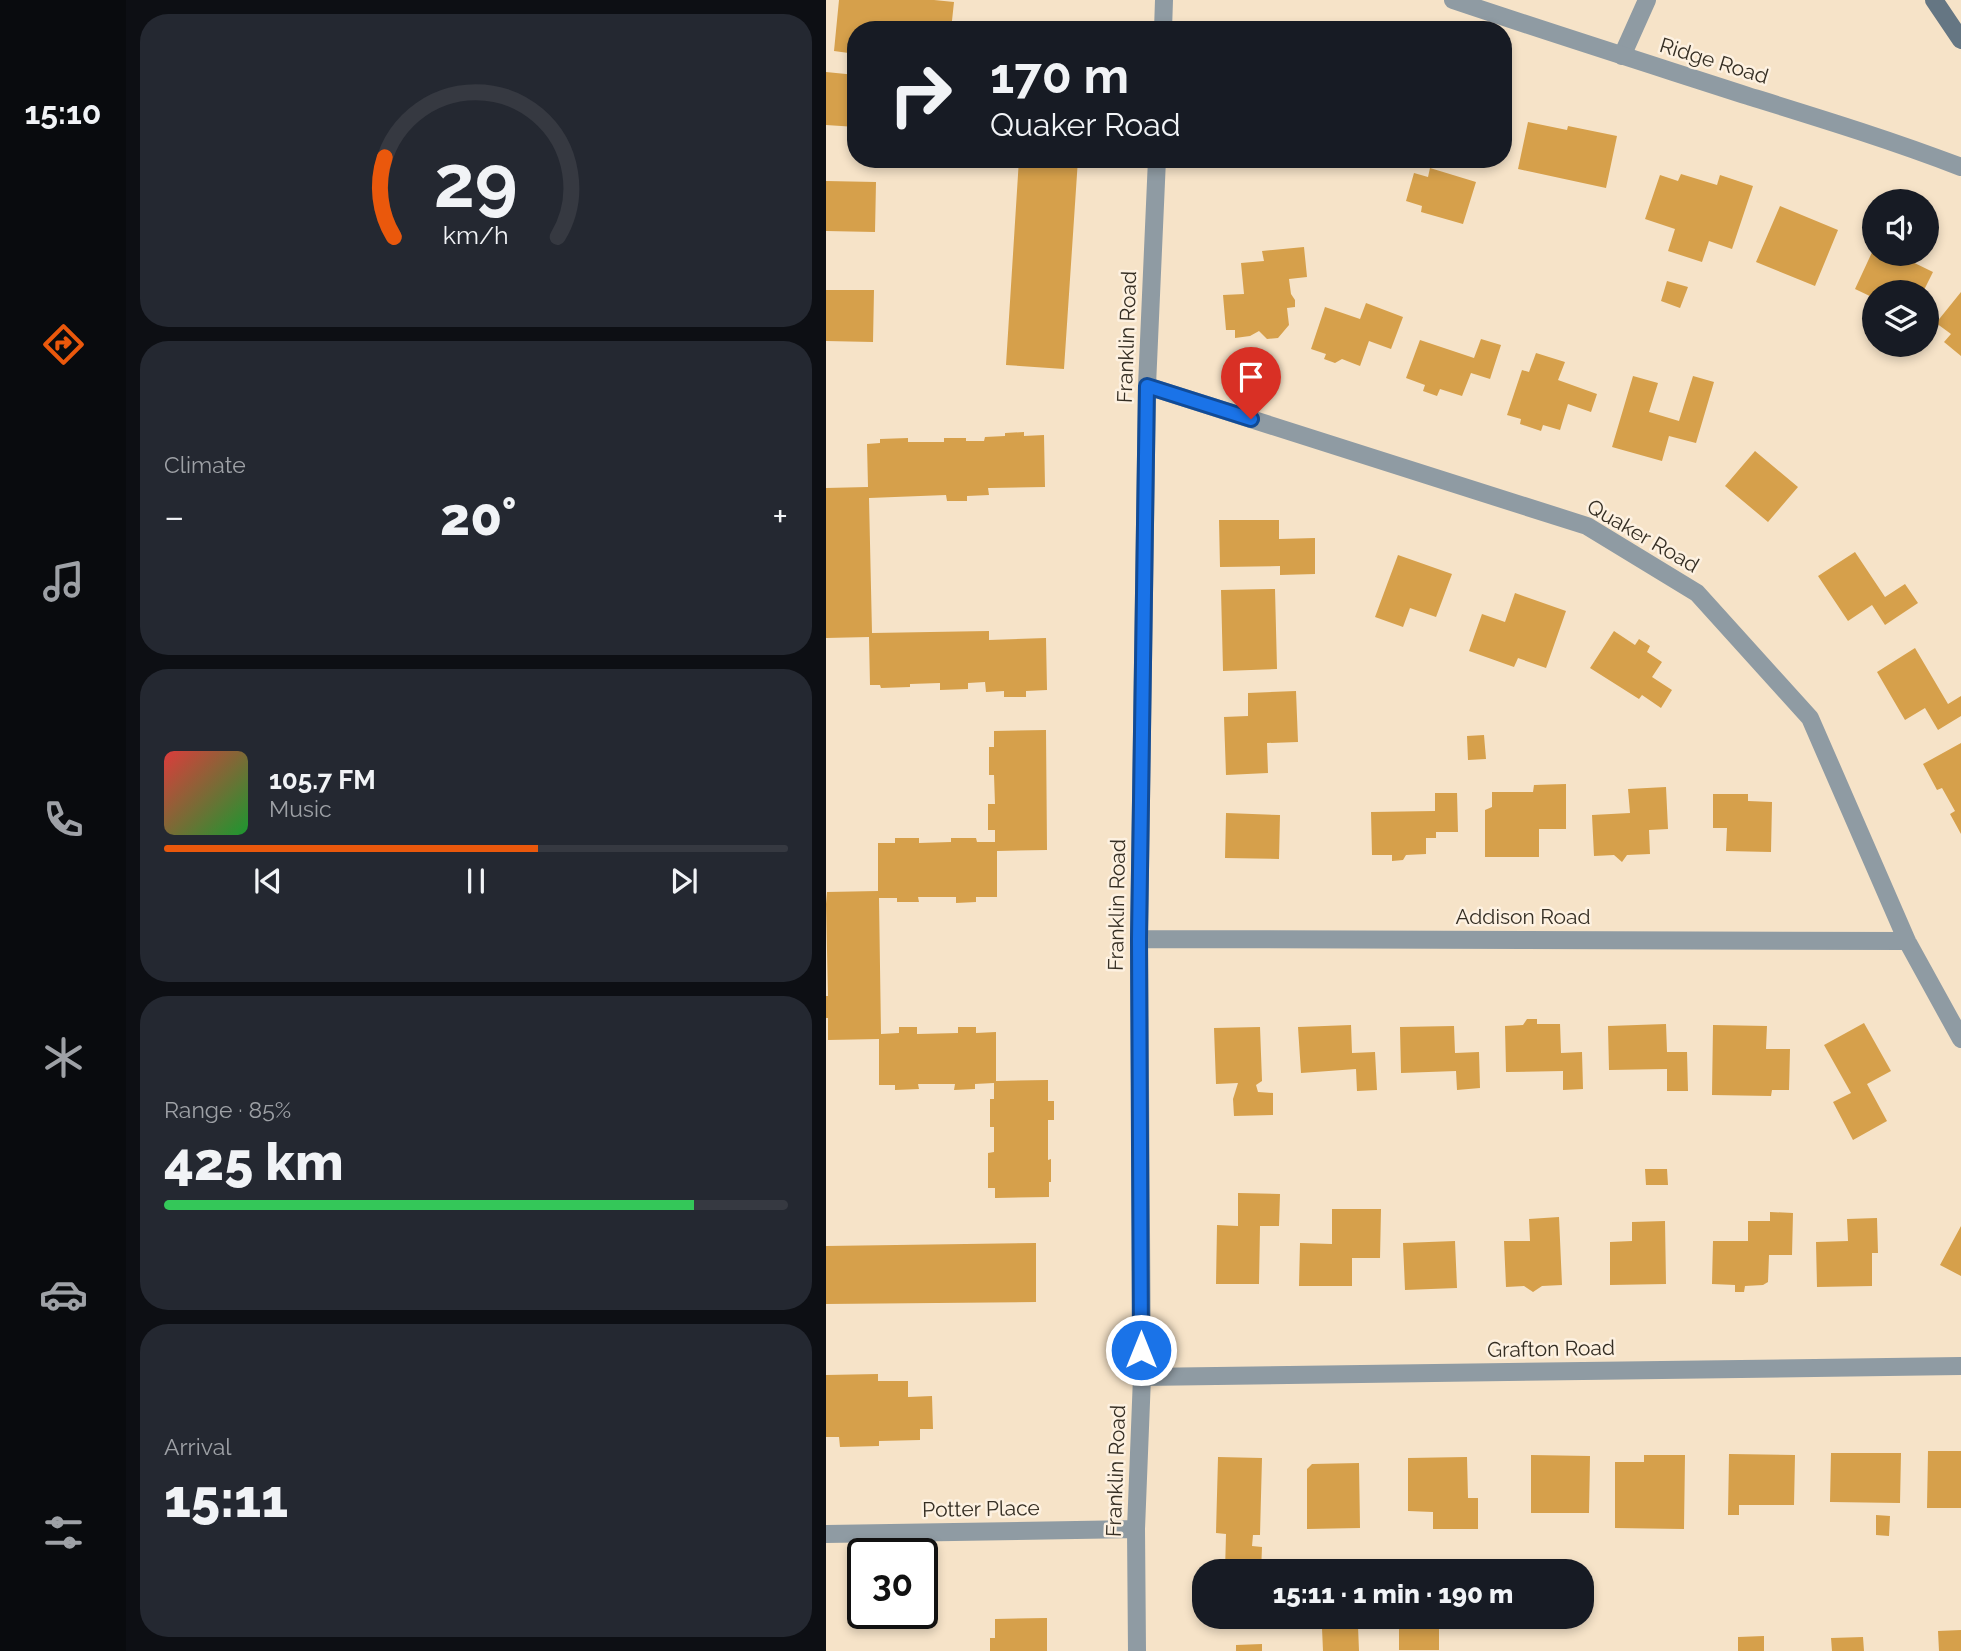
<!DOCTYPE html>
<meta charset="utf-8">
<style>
body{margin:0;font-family:Raleway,sans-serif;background:#242831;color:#f1f3f6;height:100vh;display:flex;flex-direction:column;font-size:26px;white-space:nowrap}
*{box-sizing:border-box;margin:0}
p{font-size:23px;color:#9ea1a6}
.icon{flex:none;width:38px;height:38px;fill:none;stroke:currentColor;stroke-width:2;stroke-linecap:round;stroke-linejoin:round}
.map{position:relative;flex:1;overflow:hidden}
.panel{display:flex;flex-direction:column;gap:14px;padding:14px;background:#0d0f14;width:700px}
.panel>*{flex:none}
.guide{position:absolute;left:21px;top:21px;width:665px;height:147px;border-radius:28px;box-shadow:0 4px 10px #0003;background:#171b24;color:#f1f3f6;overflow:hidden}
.buttons{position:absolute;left:1036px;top:189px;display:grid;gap:14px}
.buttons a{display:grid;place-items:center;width:77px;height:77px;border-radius:50%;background:#171b24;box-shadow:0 4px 10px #0003;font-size:35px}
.speed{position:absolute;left:21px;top:1538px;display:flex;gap:14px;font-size:35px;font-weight:700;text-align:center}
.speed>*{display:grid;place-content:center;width:91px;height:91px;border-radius:50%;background:#171b24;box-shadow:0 4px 10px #0003;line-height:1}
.speed .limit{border:4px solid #111;border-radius:10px;background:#fff;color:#111}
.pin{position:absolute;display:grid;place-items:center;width:60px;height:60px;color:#fff;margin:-72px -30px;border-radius:50% 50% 50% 0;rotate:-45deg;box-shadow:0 0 7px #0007}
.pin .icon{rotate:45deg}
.me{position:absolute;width:77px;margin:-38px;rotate:0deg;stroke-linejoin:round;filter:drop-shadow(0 0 5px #0008)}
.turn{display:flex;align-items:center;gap:24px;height:147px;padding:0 28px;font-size:32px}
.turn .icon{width:91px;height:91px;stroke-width:2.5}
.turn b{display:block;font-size:49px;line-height:60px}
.big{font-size:52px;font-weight:800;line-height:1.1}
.panel .card{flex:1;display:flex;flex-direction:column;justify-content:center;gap:10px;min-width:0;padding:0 24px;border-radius:28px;background:#242831}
.panel .dial{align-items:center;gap:0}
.dial svg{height:182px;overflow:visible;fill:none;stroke:#363941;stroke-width:7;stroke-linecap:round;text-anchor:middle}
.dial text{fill:#f1f3f6;stroke:none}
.song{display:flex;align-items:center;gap:21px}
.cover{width:84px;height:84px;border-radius:10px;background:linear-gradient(135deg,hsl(0 70% 55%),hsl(130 70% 35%))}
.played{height:7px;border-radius:4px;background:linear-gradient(90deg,#ea580c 60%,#363941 60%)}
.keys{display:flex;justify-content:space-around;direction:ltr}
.heat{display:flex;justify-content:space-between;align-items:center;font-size:38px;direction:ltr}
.charge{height:10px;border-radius:5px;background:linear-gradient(90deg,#34c759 85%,#363941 0)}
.trip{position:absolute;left:366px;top:1559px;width:402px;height:70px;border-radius:28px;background:#171b24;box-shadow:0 4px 10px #0003;font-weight:800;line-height:70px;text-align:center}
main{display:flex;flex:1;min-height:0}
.menu{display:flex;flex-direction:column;width:126px;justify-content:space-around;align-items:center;background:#090b0e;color:#9ea1a6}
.menu .icon{width:49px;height:49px}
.menu .active{color:#ea580c}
.menu b{font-size:32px;color:#f1f3f6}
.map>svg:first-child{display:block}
.building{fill:#d6a04b}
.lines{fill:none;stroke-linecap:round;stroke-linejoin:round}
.lane{stroke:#8f9ba3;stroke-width:18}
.street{stroke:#8f9ba3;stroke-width:18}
.secondary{stroke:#657683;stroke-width:18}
.route-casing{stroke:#114b97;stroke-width:18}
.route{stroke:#1a73e8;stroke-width:12}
.labels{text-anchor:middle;stroke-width:5;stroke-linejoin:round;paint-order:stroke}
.street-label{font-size:21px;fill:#352e23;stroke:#fdf1e1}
</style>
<main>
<nav class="menu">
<b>15:10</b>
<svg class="icon active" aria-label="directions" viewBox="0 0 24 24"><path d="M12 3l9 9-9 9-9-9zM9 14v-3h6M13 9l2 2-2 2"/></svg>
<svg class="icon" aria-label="music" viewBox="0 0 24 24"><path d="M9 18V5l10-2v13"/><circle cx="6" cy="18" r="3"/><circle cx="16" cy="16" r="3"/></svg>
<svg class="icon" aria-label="phone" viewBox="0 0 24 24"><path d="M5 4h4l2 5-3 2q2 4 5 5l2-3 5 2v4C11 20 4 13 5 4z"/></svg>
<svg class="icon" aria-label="climate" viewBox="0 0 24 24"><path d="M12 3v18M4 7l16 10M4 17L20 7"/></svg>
<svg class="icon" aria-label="car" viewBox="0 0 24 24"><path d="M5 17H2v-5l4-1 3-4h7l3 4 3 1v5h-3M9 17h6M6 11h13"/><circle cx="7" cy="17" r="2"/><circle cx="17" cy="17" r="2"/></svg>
<svg class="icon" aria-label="filters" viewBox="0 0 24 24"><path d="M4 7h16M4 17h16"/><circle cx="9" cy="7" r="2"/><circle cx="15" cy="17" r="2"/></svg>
</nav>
<section class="panel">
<div class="card dial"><svg viewBox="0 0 100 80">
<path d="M14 69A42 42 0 1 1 86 69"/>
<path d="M14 69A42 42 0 0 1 10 34" stroke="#ea580c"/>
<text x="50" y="56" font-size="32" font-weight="700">29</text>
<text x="50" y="72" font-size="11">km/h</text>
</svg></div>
<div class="card"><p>Climate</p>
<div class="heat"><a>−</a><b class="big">20°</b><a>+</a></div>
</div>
<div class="card">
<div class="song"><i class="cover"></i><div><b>105.7 FM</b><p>Music</p></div></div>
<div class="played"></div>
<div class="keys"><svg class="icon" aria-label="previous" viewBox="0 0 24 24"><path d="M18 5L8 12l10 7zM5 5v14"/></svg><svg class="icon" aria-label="pause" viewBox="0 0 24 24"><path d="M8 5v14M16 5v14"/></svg><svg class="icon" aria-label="next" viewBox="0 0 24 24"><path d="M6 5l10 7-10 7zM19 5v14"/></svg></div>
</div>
<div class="card"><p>Range · 85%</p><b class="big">425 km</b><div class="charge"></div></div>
<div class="card"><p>Arrival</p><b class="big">15:11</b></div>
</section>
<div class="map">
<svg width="1135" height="1651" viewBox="0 0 1135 1651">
<rect width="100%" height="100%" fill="#f6e3c8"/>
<path class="building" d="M 13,0 L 108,0 L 128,2 L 125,30 L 30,30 L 30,54 L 8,51 Z
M 0,72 L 30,75 L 30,127 L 0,125 Z
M 702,122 L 741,130 L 742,126 L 791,136 L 780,188 L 692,169 Z
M 193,159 L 252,159 L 238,369 L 180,365 Z
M 604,168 L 650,182 L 637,224 L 595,212 L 596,206 L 580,201 L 588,173 L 602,177 Z
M 855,174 L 891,185 L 894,175 L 927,186 L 906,249 L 883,241 L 876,262 L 842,251 L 849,229 L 819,219 L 834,175 L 852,181 Z
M 0,181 L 50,182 L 49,232 L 0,231 Z
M 954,206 L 1012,230 L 989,286 L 930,262 Z
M 478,247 L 481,277 L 463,279 L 465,294 L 469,300 L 469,307 L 461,308 L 463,325 L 452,338 L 441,339 L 433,331 L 424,336 L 409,338 L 409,330 L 400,330 L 397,295 L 418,294 L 415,263 L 438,261 L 436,251 Z
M 1048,248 L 1048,254 L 1070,254 L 1107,272 L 1097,292 L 1048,292 L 1048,298 L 1029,289 Z
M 841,281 L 862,287 L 854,308 L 835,301 Z
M 0,290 L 48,290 L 47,342 L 0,341 Z
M 1135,292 L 1135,356 L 1118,342 L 1125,334 L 1110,323 Z
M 540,303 L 577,317 L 565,349 L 543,341 L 534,366 L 516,359 L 509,363 L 498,359 L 500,354 L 485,349 L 499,307 L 534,319 Z
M 655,339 L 675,345 L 664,379 L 645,373 L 636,396 L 614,389 L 611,396 L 597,391 L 599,385 L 580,378 L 594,340 L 648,358 Z
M 710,353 L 739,362 L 732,380 L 771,394 L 765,412 L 742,404 L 734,430 L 717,425 L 715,431 L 694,424 L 695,419 L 681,415 L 696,370 L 703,372 Z
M 807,376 L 832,383 L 823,412 L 853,421 L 867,376 L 888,382 L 870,443 L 843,436 L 836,461 L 786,447 Z
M 198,432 L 198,436 L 218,435 L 219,487 L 162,488 L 163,495 L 141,496 L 141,501 L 121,501 L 120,495 L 43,498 L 46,633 L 163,631 L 163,640 L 220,638 L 221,690 L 200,691 L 200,697 L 178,697 L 178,691 L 160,692 L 159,682 L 142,683 L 142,689 L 114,690 L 114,683 L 84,684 L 84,687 L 55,688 L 54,685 L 44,685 L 43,637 L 0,638 L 0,488 L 42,487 L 41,444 L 54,443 L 54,439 L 82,438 L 82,442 L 118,442 L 118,438 L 140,438 L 140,441 L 158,441 L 159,437 L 179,436 L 179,433 Z
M 929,451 L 972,487 L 942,522 L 899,486 Z
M 393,520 L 453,520 L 453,539 L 489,538 L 489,574 L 454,575 L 454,566 L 394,567 Z
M 1029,552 L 1059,597 L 1079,584 L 1092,603 L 1059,625 L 1046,605 L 1022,621 L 992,576 Z
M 572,555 L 626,574 L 610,617 L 584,608 L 577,627 L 549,617 Z
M 449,589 L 451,669 L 397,671 L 395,590 Z
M 689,593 L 740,611 L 720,668 L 692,658 L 688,667 L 643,651 L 656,614 L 679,622 Z
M 788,631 L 809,645 L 813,639 L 824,646 L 821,652 L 836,662 L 826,677 L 846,690 L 835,708 L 816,695 L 813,699 L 764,668 Z
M 1089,648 L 1122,704 L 1135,696 L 1135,716 L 1112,730 L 1099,708 L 1079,720 L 1051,672 Z
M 470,691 L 472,742 L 441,743 L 442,773 L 400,775 L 398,717 L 422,716 L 422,693 Z
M 220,730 L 221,850 L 171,851 L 171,897 L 150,897 L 150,902 L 130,903 L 130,897 L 92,897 L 93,902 L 71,902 L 71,898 L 53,898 L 55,1034 L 73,1033 L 73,1027 L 91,1027 L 91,1034 L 132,1033 L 132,1027 L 150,1027 L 150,1033 L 170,1032 L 170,1081 L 222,1080 L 222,1101 L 228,1101 L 228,1120 L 222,1120 L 222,1160 L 225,1159 L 225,1182 L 223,1182 L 223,1197 L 169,1198 L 169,1188 L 162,1188 L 162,1153 L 168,1152 L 168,1127 L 164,1127 L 164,1099 L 168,1099 L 168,1083 L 149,1084 L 149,1089 L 128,1090 L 129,1084 L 92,1084 L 93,1089 L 69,1090 L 69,1085 L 53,1085 L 53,1039 L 2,1040 L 2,1018 L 0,1018 L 0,996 L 2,996 L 0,904 L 1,892 L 52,891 L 52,843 L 69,843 L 69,838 L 93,838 L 93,843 L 125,842 L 125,838 L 150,838 L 151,842 L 169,842 L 169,830 L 162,830 L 162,804 L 169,804 L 168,775 L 163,775 L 163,747 L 168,747 L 168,731 Z
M 658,735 L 660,759 L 642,760 L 641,736 Z
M 1135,743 L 1135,834 L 1124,814 L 1129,811 L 1116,788 L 1111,790 L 1097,764 Z
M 740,784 L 740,829 L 713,829 L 713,857 L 659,857 L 659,810 L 666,807 L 666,792 L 707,792 L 708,785 Z
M 840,787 L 842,829 L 823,830 L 824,854 L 801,855 L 796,862 L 788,855 L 768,856 L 766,815 L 804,813 L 802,789 Z
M 609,793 L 631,793 L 632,832 L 610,832 L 610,838 L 600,838 L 600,854 L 580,855 L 577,860 L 566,861 L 566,855 L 546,855 L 545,812 L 609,811 Z
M 887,794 L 922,794 L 922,801 L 946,802 L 945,852 L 900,851 L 901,828 L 887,828 Z
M 400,813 L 454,815 L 453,859 L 399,858 Z
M 701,1019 L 711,1019 L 711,1024 L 734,1024 L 735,1053 L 756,1052 L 757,1089 L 737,1090 L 737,1071 L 680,1072 L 679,1026 L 697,1025 Z
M 1038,1023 L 1065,1071 L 1041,1084 L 1061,1121 L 1027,1140 L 1007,1102 L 1025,1093 L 998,1045 Z
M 840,1024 L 841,1052 L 861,1052 L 862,1091 L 841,1091 L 841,1069 L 783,1070 L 782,1026 Z
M 525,1025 L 526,1053 L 549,1052 L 551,1090 L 531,1091 L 530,1069 L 475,1073 L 472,1027 Z
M 887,1025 L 941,1026 L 940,1049 L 964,1049 L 963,1090 L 946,1090 L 945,1096 L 886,1095 Z
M 628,1026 L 629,1053 L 653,1052 L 654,1088 L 631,1090 L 630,1071 L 575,1073 L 574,1027 Z
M 434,1027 L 436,1081 L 430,1085 L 432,1092 L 447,1093 L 447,1115 L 408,1116 L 407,1099 L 412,1083 L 390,1084 L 388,1028 Z
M 819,1169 L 841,1169 L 842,1185 L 820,1185 Z
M 412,1193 L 454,1194 L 453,1226 L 434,1226 L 433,1284 L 390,1284 L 391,1225 L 412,1226 Z
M 506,1209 L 555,1209 L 554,1258 L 526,1258 L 526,1286 L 473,1286 L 474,1243 L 506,1244 Z
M 944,1212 L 967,1213 L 966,1255 L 943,1255 L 942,1282 L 937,1285 L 919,1286 L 918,1292 L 909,1292 L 909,1285 L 886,1284 L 887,1241 L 922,1241 L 922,1221 L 944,1221 Z
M 733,1217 L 736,1285 L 716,1286 L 707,1292 L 698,1286 L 680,1287 L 678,1241 L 704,1241 L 703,1219 Z
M 1051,1218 L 1052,1253 L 1046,1253 L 1046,1286 L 991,1287 L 990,1242 L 1022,1241 L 1021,1219 Z
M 839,1221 L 840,1284 L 784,1285 L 784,1242 L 806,1241 L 806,1222 Z
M 1135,1226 L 1135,1276 L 1114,1265 Z
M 629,1241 L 631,1288 L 579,1290 L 577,1243 Z
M 210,1243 L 210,1302 L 0,1304 L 0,1246 Z
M 52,1374 L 52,1381 L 82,1381 L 82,1397 L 106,1396 L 107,1429 L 94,1429 L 94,1440 L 53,1441 L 53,1446 L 14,1447 L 13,1437 L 0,1437 L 0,1375 Z
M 1102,1451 L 1135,1451 L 1135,1508 L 1101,1508 Z
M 1005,1453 L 1075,1453 L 1074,1503 L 1004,1502 Z
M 903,1454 L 969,1455 L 968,1505 L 913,1505 L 913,1515 L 902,1515 Z
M 705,1455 L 764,1456 L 763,1513 L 705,1513 Z
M 818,1455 L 859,1455 L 858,1529 L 789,1528 L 789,1462 L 818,1462 Z
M 392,1457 L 436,1458 L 434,1535 L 427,1535 L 426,1546 L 436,1547 L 435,1572 L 399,1571 L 400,1534 L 390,1533 Z
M 641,1457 L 642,1498 L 652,1498 L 652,1529 L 607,1529 L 607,1512 L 582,1511 L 582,1458 Z
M 533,1463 L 534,1528 L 481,1529 L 481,1469 L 486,1464 Z
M 1050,1515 L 1064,1516 L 1063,1536 L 1050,1535 Z
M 573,1617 L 613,1617 L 613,1650 L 573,1650 Z
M 221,1618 L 221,1651 L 164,1651 L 164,1638 L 169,1638 L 169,1619 Z
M 532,1626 L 533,1651 L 497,1651 L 496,1628 Z
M 1135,1630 L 1135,1651 L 1113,1651 L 1112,1631 Z
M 938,1636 L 938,1651 L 912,1651 L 912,1637 Z
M 1037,1637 L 1038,1651 L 1006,1651 L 1005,1638 Z
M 436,1644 L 436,1651 L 410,1651 L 410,1645 Z"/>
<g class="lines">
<path class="lane" d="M 796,56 L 821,0"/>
<path class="street" d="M 627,0 C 725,33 823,64 922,96 C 993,118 1065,140 1135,167
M 337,30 L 338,0
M 321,386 L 761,526 L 871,593 L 984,718 L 1081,941 L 1135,1039
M 313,939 L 1081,941
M 316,1377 L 1135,1366
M 0,1534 L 310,1529
M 311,1651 L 310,1529 L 316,1377 L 313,939 L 321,386 L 331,159"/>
<path class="secondary" d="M 1108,0 L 1135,40"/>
</g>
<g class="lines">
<defs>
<path id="route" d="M 315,1350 L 313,939 L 321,386 L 425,419"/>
</defs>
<use href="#route" class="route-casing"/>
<use href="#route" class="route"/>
</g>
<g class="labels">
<g class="street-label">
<text transform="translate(888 61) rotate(17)" y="7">Ridge Road</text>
<text transform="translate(301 337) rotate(-88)" y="7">Franklin Road</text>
<text transform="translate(817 536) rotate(30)" y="7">Quaker Road</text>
<text transform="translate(291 905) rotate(-89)" y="7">Franklin Road</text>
<text x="697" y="924">Addison Road</text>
<text transform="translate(725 1349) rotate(-1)" y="7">Grafton Road</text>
<text transform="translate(290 1471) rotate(-88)" y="7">Franklin Road</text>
<text transform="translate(155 1509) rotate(-1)" y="7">Potter Place</text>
</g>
</g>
</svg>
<div class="buttons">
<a><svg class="icon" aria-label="sound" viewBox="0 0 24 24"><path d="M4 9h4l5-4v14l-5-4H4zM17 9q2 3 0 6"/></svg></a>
<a><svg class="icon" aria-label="layers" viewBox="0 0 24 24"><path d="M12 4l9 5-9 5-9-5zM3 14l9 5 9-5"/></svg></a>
</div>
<div class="speed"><div class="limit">30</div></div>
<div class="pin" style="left:425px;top:419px;background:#d93025"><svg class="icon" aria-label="arrive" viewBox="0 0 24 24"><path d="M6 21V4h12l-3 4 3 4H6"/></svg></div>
<svg class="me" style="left:315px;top:1350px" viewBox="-20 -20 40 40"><circle r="17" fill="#1a73e8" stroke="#fff" stroke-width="3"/><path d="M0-11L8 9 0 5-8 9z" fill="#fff"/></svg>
<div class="trip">15:11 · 1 min · 190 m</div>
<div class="guide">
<div class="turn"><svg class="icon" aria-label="right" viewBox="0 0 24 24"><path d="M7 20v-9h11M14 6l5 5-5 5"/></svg><div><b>170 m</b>Quaker Road</div></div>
</div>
</div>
</main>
